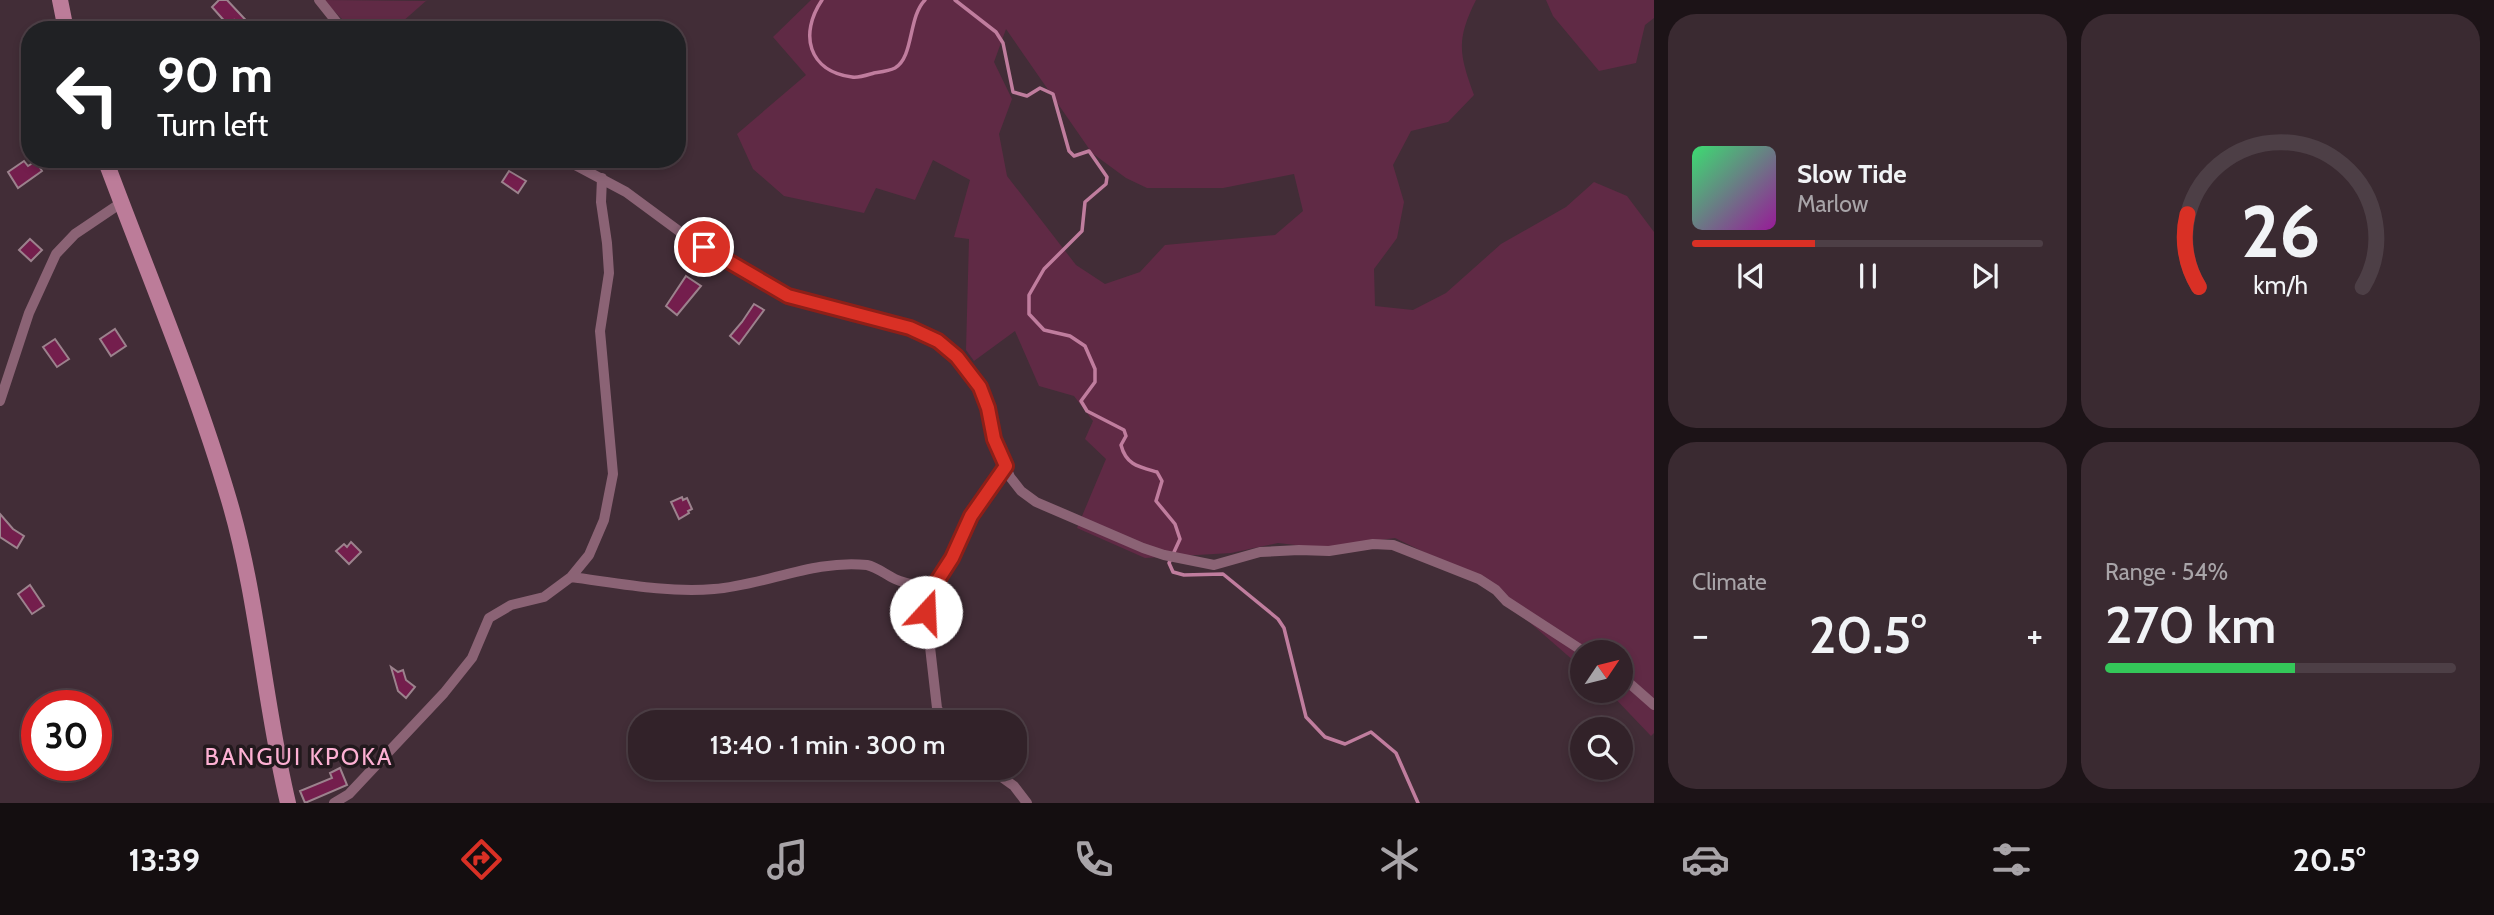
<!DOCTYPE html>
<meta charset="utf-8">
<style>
body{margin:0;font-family:Cabin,sans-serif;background:#3a2a31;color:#f1f3f6;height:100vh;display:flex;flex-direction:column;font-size:26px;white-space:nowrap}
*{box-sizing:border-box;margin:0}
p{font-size:23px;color:#a8a4a8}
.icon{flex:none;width:38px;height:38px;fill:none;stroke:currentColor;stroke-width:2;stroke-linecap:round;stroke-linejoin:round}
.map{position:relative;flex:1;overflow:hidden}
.details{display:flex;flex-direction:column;gap:14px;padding:14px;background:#1c1317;width:840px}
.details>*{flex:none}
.guide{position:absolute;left:21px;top:21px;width:665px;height:147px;border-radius:28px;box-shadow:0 4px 10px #0003,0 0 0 2px #4d3f46;background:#202124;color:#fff;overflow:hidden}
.needle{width:46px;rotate:55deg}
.fabs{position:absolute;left:1570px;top:640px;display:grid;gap:14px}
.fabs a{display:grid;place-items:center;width:63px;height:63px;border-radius:50%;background:#322229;box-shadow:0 4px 10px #0003,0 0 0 2px #4d3f46;font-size:35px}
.speed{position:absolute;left:21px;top:690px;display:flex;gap:14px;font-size:35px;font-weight:700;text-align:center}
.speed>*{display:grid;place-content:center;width:91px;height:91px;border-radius:50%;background:#322229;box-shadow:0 4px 10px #0003,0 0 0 2px #4d3f46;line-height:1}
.speed .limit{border:10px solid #d22;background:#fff;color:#111}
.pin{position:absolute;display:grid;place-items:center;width:60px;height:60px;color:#fff;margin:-30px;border:4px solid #fff;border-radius:50%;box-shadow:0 2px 7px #0007}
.me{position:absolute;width:77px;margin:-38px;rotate:20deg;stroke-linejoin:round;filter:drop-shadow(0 0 5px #0008)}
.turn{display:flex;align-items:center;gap:24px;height:147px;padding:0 21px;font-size:32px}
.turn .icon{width:91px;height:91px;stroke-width:2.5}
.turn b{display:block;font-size:49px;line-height:60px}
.big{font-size:52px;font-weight:600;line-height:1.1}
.details .card{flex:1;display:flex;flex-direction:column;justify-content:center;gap:10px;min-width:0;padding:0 24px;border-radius:28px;background:#3a2a31}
.details .dial{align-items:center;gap:0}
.dial svg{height:182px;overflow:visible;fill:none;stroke:#4d3f46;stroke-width:7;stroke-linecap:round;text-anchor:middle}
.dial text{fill:#f1f3f6;stroke:none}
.song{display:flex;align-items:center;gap:21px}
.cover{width:84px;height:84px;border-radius:10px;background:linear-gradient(135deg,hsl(140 70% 55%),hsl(300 70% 35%))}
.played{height:7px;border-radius:4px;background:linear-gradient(90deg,#d93025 35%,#4d3f46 35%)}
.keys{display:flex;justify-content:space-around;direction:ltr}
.heat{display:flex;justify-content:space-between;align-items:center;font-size:38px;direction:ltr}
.charge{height:10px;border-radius:5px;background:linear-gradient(90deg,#34c759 54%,#4d3f46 0)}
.details .tiles{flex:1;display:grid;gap:14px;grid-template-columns:repeat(2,1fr)}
.trip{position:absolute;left:628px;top:710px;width:399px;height:70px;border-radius:28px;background:#322229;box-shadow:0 4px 10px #0003,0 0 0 2px #4d3f46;font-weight:600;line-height:70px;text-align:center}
.dock{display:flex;height:112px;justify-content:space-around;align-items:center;background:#140e10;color:#a8a4a8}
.dock .icon{width:49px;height:49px}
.dock .selected{color:#d93025}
.dock b{font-size:32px;color:#f1f3f6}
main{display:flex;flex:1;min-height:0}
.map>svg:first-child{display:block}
.green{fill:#602a45;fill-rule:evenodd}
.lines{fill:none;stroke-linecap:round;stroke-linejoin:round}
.stream{stroke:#c07d9e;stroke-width:3.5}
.building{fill:#741e4d;stroke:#9c828d;stroke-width:2}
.street{stroke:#8b6375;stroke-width:10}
.secondary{stroke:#bc7c99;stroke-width:16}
.route-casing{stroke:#8d1f18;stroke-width:18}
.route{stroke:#d93025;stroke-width:12}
.labels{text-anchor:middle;stroke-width:7;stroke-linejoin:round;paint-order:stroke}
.quarter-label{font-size:24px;letter-spacing:2px;fill:#fdb0d3;stroke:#22191d}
</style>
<main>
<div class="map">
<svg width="1654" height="803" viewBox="0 0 1654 803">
<rect width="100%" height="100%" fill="#422d37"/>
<path class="green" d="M 323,0 L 425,1 L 427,0 L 393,30 L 353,30 Z
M 811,0 L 1476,0 C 1456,40 1459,54 1474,95 L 1448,122 L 1411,131 L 1393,165 L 1404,202 L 1397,238 L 1374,269 L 1375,306 L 1413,310 L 1446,293 L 1501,244 L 1566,207 L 1594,182 L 1627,196 L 1654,232 L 1654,733 L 1651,736 L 1608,691 L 1620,691 L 1620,653 L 1582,653 L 1582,668 L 1496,593 L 1440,560 L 1395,538 L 1321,548 L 1278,543 L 1231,553 L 1145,558 L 1077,528 L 1106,459 L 1085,439 L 1093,421 L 1074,396 L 1039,386 L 1015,331 L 974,361 L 966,350 L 969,239 L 954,237 L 970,180 L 933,160 L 915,200 L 876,188 L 864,213 L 784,196 L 753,169 L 737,134 L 806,75 L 773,37 ZM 1006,29 L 1092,153 L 1126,178 L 1147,188 L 1223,188 L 1294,174 L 1303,211 L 1275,235 L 1165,245 L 1140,272 L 1105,284 L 1076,265 L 1007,176 L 999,134 L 1012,99 L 994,62 Z
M 1546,0 L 1654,0 L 1654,18 L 1645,25 L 1636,63 L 1599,71 L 1553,16 Z"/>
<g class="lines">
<path class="stream" d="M 822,0 C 799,34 808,71 852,77 C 859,78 867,75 874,73 C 880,72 889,71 895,68 C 914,57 908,17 925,0
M 955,0 L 996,32 L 1003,43 L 1013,92 L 1027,96 L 1040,88 L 1053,94 L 1069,151 L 1074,156 L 1089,151 L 1107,177 L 1106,184 L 1085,202 L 1082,231 L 1044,269 L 1029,295 L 1029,314 L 1044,330 L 1070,336 L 1085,346 L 1095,369 L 1095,382 L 1081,401 L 1087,411 L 1124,430 L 1126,436 L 1121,445 C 1126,465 1139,467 1157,472 L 1162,481 L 1156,501 L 1175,524 L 1180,539 L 1169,563 L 1173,572 L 1184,575 L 1223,574 L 1278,619 L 1284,628 L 1306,717 L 1325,737 L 1345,744 L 1371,732 L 1396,753 L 1418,803"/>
</g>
<path class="building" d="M 219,0 L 227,0 L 255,30 L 241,30 L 234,20 L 228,25 L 212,7 Z
M 24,161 L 28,166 L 36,161 L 42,171 L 18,188 L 8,172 Z
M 509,171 L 526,181 L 518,193 L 502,182 Z
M 30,239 L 42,250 L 31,261 L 19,250 Z
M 686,276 L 701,286 L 677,315 L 666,306 Z
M 754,304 L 764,310 L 739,344 L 730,336 L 742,322 Z
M 115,329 L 126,346 L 111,356 L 100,339 Z
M 55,339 L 69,359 L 57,367 L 43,347 Z
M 682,497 L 683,500 L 687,498 L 692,509 L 688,511 L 689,513 L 679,519 L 671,502 Z
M 0,514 L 13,529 L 24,536 L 17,548 L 0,537 Z
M 351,542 L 361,552 L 349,564 L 336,551 L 344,544 L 347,547 Z
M 30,585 L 44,606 L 32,614 L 18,594 Z
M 391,667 L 398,672 L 403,670 L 406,680 L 415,687 L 406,698 L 398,691 Z
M 340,768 L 347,785 L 305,803 L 300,791 L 332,778 L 330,773 Z"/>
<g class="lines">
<path class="street" d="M 319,0 L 343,30
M 564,159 L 626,192 L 687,237 L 788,296 L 910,328 L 938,341 L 957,357 L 980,387 L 988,408 L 994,439 L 1010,477 L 1021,491 L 1036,502 L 1143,548 L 1164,555 L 1214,565 L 1260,552 L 1299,550 L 1329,551 L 1373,544 L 1393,545 L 1479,579 L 1496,590 L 1506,601 L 1586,653
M 0,401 L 29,313 L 56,254 L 75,234 L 121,203
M 571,577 C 617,583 667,593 714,589 C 765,585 815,559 867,565 C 877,567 886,575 895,579 C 906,584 920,586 932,589
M 1620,675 L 1654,705
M 945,723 L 937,708 L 926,612 L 932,589 L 952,558 L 971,516 L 1006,466
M 989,768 L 1014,786 L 1027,803
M 334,803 L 349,794 L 444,693 L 472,658 L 489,618 L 511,605 L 544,597 L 571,577 L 589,555 L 604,520 L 613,474 L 600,331 L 609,273 L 607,243 L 601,202 L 602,178"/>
<path class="secondary" d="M 60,0 L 66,30
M 105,159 C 147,272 195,384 229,500 C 258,598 264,703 288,803"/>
</g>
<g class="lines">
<defs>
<path id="route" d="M 704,247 L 788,296 L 910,328 L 938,341 L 957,357 L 980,387 L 988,408 L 994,439 L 1006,466 L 971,516 L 952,558 L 932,589 L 926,612"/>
</defs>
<use href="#route" class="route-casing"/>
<use href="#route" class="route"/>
</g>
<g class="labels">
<g class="quarter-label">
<text x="299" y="765">BANGUI KPOKA</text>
</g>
</g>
</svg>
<div class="fabs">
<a><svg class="needle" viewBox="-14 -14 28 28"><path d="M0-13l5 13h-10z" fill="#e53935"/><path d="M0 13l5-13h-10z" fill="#a8a4a8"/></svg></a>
<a><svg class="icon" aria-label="search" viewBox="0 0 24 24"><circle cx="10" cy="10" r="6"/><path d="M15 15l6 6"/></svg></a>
</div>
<div class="speed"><div class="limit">30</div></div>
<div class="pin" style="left:704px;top:247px;background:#d93025"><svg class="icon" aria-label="arrive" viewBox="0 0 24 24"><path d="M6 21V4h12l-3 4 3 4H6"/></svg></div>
<svg class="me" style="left:926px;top:612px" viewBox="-20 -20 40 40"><circle r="19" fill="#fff"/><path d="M0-13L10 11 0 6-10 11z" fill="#d93025"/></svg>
<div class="trip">13:40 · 1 min · 300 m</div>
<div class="guide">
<div class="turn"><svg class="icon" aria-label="left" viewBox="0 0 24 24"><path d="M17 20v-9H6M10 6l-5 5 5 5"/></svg><div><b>90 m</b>Turn left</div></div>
</div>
</div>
<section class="details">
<div class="tiles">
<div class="card">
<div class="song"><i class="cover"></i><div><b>Slow Tide</b><p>Marlow</p></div></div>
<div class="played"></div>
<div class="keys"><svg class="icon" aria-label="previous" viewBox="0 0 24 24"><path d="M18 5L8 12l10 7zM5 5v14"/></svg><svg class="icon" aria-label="pause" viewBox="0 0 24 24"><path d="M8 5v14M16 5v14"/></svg><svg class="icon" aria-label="next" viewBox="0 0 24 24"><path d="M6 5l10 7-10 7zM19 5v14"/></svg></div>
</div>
<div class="card dial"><svg viewBox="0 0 100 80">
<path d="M14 69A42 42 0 1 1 86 69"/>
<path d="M14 69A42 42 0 0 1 9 37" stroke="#d93025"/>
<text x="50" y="56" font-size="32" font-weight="700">26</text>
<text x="50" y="72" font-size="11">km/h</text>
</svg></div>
<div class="card"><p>Climate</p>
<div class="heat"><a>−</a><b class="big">20.5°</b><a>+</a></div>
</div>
<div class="card"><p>Range · 54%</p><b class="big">270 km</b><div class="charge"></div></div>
</div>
</section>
</main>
<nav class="dock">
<b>13:39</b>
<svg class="icon selected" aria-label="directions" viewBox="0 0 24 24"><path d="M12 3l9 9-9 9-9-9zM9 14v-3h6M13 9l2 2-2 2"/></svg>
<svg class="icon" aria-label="music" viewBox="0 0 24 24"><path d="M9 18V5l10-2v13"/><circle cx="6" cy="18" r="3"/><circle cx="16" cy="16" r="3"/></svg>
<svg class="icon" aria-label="phone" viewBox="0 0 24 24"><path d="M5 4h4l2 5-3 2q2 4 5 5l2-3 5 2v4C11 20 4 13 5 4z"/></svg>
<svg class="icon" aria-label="climate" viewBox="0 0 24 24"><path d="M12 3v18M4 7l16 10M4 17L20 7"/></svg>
<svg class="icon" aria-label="car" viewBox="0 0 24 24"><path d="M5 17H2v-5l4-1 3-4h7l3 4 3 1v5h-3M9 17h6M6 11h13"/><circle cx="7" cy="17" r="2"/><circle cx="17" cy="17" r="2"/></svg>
<svg class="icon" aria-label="filters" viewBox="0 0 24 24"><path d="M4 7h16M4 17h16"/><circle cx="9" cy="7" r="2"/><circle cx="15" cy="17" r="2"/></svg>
<b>20.5°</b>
</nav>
